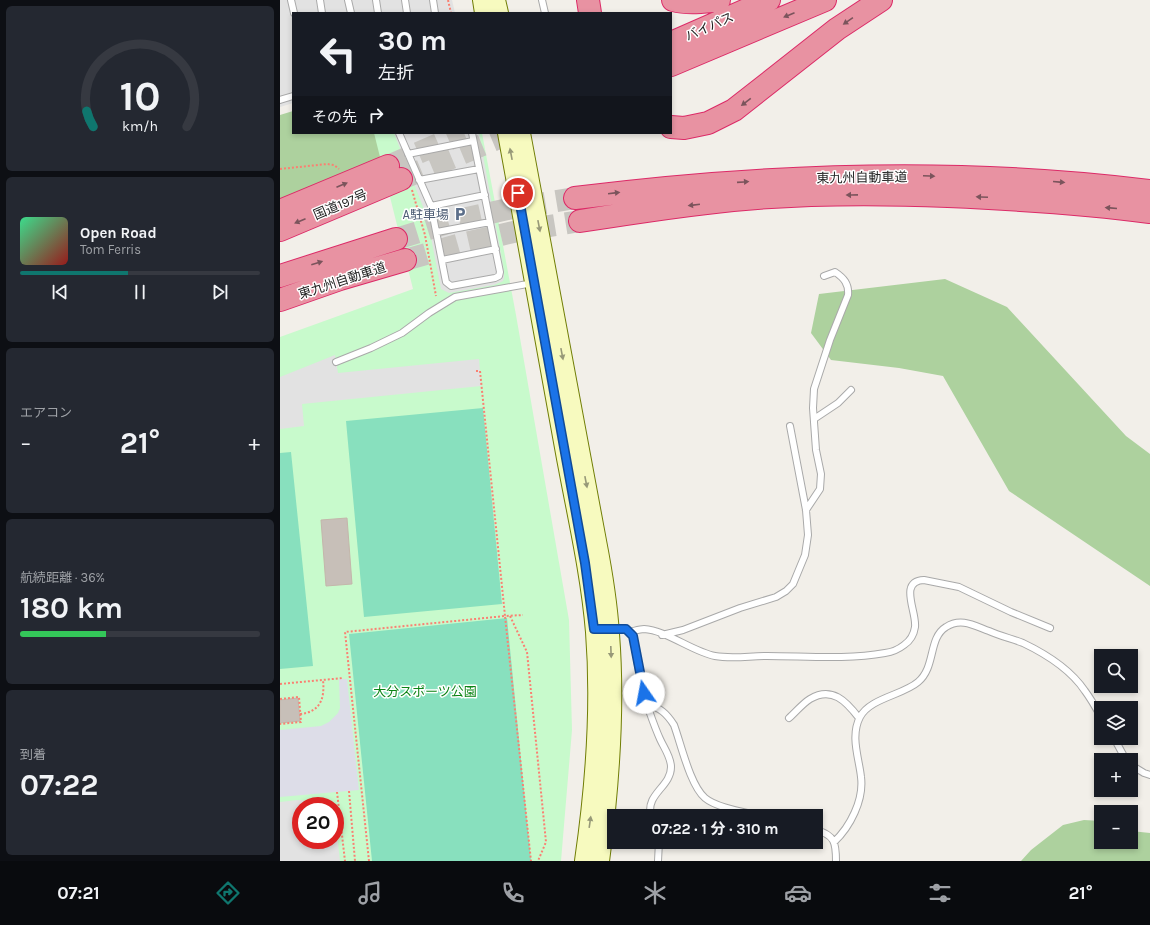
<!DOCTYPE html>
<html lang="ja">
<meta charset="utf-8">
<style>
body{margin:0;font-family:Karla,"Noto Sans JP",sans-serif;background:#242831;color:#f1f3f6;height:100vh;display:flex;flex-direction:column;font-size:15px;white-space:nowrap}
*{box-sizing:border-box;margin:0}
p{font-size:13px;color:#9ea1a6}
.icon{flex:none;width:22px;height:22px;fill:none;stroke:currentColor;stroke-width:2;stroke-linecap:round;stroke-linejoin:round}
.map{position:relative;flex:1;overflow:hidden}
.side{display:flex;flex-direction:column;gap:6px;padding:6px;background:#0d0f14;width:280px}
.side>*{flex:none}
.top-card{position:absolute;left:12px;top:12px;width:380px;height:122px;border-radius:0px;box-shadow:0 2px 6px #0003;background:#171b24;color:#f1f3f6;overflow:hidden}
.buttons{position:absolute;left:814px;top:649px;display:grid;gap:8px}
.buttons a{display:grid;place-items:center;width:44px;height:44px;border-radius:0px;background:#171b24;box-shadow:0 2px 6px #0003;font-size:20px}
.speed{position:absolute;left:12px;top:797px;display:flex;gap:8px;font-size:20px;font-weight:700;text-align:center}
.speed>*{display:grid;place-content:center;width:52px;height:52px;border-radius:50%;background:#171b24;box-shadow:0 2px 6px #0003;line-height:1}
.speed .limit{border:6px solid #d22;background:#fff;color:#111}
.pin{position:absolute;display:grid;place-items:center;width:34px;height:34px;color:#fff;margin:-17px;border:2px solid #fff;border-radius:50%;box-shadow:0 1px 4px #0007}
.me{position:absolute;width:44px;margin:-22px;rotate:348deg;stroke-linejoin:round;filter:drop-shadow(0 0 3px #0008)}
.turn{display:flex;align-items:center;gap:14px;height:84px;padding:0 20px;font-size:18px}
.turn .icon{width:52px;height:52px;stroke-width:2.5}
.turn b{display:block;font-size:28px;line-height:34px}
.then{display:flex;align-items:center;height:38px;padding:0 20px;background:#0003;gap:8px;font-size:15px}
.big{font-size:30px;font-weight:700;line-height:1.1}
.side .card{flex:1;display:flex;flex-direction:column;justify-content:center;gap:6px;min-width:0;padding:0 14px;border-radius:6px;background:#242831}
.side .dial{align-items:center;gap:0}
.dial svg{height:104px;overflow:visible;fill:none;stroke:#363941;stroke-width:7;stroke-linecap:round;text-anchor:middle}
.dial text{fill:#f1f3f6;stroke:none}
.song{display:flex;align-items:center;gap:12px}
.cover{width:48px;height:48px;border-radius:6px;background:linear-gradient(135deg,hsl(150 70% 55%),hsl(0 70% 35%))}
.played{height:4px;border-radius:2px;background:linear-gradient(90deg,#0f766e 45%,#363941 45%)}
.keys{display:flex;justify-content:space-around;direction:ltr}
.heat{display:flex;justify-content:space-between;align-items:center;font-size:22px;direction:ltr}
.charge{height:6px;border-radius:3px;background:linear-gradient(90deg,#34c759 36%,#363941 0)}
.trip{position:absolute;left:327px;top:809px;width:216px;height:40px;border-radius:0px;background:#171b24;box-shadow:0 2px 6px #0003;font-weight:700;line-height:40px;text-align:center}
.menu{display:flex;height:64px;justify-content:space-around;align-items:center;background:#090b0e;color:#9ea1a6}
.menu .icon{width:28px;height:28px}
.menu .active{color:#0f766e}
.menu b{font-size:18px;color:#f1f3f6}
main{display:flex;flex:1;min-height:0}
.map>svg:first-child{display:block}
.forest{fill:#add19e}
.park{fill:#c8facc;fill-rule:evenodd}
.pitch{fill:#88e0be}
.parking{fill:#e2e2e2}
.plaza{fill:#dddde8}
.building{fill:#c7bfb8;stroke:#c4b6ab}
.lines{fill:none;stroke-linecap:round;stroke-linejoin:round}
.highway-tunnel{stroke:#c8c6c1;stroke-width:22;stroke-dasharray:22 11;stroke-linecap:butt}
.lane-casing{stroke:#a9a9a9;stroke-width:8}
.secondary-casing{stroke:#707d05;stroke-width:20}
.highway-casing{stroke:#dc2a67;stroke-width:24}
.path{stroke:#fa8072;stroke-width:2;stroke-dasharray:2 2;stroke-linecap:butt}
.lane{stroke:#fff;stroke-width:6}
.secondary{stroke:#f7fabf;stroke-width:18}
.highway{stroke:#e892a2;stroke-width:22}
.oneway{fill:#7b545c}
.oneway2{fill:#979978}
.route-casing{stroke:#114b97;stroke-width:10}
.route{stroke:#1a73e8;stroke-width:7}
.labels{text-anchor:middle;stroke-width:3;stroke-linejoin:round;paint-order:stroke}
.street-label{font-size:13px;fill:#222;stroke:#fff}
.service-label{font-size:13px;fill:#4e5e75;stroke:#fff;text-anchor:end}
.park-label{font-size:13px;fill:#0c8416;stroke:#fff}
</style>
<main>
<section class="side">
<div class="card dial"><svg viewBox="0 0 100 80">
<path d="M14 69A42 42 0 1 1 86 69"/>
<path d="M14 69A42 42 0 0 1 9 57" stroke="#0f766e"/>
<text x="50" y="56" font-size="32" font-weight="700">10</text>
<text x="50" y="72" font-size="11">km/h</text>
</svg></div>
<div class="card">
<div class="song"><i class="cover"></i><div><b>Open Road</b><p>Tom Ferris</p></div></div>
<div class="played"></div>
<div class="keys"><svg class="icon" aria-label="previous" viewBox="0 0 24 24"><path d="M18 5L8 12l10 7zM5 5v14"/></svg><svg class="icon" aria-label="pause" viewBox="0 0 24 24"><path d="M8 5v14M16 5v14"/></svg><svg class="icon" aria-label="next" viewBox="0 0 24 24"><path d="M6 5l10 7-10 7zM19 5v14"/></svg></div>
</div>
<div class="card"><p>エアコン</p>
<div class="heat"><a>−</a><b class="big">21°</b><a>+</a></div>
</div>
<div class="card"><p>航続距離 · 36%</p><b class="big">180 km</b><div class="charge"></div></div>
<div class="card"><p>到着</p><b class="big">07:22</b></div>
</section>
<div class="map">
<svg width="870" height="861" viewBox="0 0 870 861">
<rect width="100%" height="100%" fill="#f2efe9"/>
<path class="forest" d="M 13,111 L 13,133 L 103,133 L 111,158 L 0,204 L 0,115 Z
M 665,279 L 727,307 L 846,436 L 870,454 L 870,586 L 729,491 L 663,376 L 619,368 L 551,360 L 531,333 L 539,294 Z
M 804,820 L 821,821 L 821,842 L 851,842 L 851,831 L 870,833 L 870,861 L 741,861 L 751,850 L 783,825 Z"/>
<path class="park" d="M 94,133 L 202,133 L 236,315 L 289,620 L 292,730 L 281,861 L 0,861 L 0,337 L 133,289 ZM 21,806 L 55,806 L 55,840 L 21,840 Z"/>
<path class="pitch" d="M 203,408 L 222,604 L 84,617 L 66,421 Z
M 11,452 L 33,666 L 0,669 L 0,453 Z
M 227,618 L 251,861 L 92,861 L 69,634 Z"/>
<path class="parking" d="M 0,0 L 172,0 L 175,13 L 13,13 L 13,103 L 0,107 Z
M 114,133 L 199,133 L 224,271 L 224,278 L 223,281 L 214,285 L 169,293 L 161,289 L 147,217 Z
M 55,355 L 58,373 L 199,359 L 201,386 L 22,404 L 24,426 L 0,429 L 0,377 Z
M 18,800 L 38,802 L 47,806 L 21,806 L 21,840 L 55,840 L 55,816 L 60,861 L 0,861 L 0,802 Z"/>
<path class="plaza" d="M 59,679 L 67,679 L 79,790 L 0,797 L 0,730 L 41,726 L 49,722 L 58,713 L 60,708 Z"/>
<path class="building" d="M 67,518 L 72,584 L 46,586 L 41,520 Z
M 18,698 L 20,721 L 0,723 L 0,700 Z"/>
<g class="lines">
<path class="highway-tunnel" d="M 108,166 L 184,133
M 121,179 L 231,133
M 116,239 L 174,221 L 228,209 L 295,198
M 125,260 L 181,244 L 238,231 L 300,221"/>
<defs>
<path id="lane" d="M 11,0 L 14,13
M 40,0 L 42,13
M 68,0 L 71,13
M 96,0 L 98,13
M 125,0 L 127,13
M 153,0 L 155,13
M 262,0 L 265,13
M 0,100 L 13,96
M 119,133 L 151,206 L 166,282 L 171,286 L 215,278 L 219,276 L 220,272 L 192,133
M 128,154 L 193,141
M 139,180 L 199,169
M 151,206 L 205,195
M 157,232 L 210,222
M 162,260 L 216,249
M 56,362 L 91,348 L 122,333 L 149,313 L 175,297 L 253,283
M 534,419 L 558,403 L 571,390
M 526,510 L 540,489 L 541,474 L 536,450 L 533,408 L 534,389 L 550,340 L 568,295 C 569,284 564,278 555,272 L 544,276
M 332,629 L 346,629 L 353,636 C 357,659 360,683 367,705 C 371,716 375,728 380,739 C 384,748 391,757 391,767 C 391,787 365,794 371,816
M 349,632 C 354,631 360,629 364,629 C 386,630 413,652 435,656 C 452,659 469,656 487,656 C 525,656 566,660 605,653 C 612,652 619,649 624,645 C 630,641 634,634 635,627 C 637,612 618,581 644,580 L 679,587 L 731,612 L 770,628
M 382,635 L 403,630 L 460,608 L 496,597 L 506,591 L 513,584 L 525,555 L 528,535 L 526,510 L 510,426
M 367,705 C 380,707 387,714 394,725 C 401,744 410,785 425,798 C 437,808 465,812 481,816
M 509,718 C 516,712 522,704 530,699 C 552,686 566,701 579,718
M 834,738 L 846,760
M 851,765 L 864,773 L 870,775
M 536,830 C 555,835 556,843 556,861
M 554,842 C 570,827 584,800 581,777 C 579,758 570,736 580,717 C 590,698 623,695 638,682 C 656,667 648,638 666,627 C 681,617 695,626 709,631 C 720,636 733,639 743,643 C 766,654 791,670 805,691 C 811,699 816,708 821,717
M 378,861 L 379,842"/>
<path id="secondary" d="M 202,0 L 204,13
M 216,0 L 219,13
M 227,133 C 247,240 266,347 285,453 C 296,513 310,572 315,632 C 321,709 315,785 304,861
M 241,133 L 317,541 C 323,572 328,603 330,634 C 336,710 330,786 320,861"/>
<path id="highway" d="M 308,0 L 310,13
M 393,0 C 408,4 424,2 439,0
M 391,43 L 489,0
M 391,65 L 545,0
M 391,127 L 404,128 L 428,123 L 454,110 L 557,29 L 601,0
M 295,198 C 486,174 679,167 870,191
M 0,211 L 108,166
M 300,221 C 351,213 402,205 453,200 C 524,193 597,193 668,196 C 735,199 803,203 870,212
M 0,230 L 121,179
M 0,276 L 116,239
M 0,300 L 60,279 L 125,260"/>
</defs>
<use href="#lane" class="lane-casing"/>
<use href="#secondary" class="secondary-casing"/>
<use href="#highway" class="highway-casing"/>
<path class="path" d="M 168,0 L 171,13
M 0,169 L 47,164 L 54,165 L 59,169
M 132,190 L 145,235 L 156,296
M 196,371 L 200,371 L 225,616 L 243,615
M 230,616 L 247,652 L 266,842 L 258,861
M 0,684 L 63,678
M 0,699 L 19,697 L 21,722 L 0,724
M 20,714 C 40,712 45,699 43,680
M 69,791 L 75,861
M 57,792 L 65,861
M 89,861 L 65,632 L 225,616 L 251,861"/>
<use href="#lane" class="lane"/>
<use href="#secondary" class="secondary"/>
<use href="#highway" class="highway"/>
</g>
<defs><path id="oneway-solid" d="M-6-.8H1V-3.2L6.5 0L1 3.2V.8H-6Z"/></defs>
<g class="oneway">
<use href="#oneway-solid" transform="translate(509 15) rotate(157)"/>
<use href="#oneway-solid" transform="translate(568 21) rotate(145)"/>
<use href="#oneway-solid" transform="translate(466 102) rotate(143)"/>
<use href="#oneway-solid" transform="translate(649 176) rotate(2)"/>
<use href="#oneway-solid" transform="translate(463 182) rotate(-4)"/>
<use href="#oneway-solid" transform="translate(779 182) rotate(5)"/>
<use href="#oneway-solid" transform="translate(62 185) rotate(-23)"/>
<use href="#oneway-solid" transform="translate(334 193) rotate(-7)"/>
<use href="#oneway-solid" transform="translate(572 195) rotate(179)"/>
<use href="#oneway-solid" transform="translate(702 197) rotate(-178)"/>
<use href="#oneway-solid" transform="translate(414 205) rotate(173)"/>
<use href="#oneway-solid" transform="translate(831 208) rotate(-175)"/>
<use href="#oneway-solid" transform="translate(20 221) rotate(157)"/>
<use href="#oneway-solid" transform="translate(37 263) rotate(-18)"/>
</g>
<g class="oneway2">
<use href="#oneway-solid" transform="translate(231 154) rotate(-101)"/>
<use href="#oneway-solid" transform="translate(259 226) rotate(79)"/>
<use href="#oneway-solid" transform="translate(282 354) rotate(79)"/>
<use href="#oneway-solid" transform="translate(306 482) rotate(79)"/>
<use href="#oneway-solid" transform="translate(331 652) rotate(88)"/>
<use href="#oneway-solid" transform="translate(310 822) rotate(-82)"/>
</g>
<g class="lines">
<defs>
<path id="route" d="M 238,193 L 305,563 L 314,629 L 346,629 L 353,636 L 364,693"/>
</defs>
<use href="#route" class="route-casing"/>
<use href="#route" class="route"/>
</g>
<defs>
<symbol id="parking-bare" viewBox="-9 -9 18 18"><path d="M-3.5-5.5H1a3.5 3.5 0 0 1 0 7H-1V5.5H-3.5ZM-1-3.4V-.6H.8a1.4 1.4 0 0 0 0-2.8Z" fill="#5c6f8a" stroke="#fff" stroke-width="2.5" paint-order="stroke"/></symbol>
</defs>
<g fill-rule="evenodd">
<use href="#parking-bare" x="170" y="204" width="20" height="20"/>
</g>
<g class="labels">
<g class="street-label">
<text transform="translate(429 26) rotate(-24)" y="5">バイパス</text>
<text transform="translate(582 177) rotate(-1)" y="5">東九州自動車道</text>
<text transform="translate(60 204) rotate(-23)" y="5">国道197号</text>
<text transform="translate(62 280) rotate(-18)" y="5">東九州自動車道</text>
</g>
<g class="service-label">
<text x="169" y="219">A駐車場</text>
</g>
<g class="park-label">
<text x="145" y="696">大分スポーツ公園</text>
</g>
</g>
</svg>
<div class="buttons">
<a><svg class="icon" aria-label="search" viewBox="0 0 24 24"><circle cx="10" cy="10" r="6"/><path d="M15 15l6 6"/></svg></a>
<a><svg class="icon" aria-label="layers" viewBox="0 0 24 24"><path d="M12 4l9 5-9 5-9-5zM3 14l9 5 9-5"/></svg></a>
<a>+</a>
<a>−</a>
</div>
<div class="speed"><div class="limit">20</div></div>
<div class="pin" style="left:238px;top:193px;background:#d93025"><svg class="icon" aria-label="arrive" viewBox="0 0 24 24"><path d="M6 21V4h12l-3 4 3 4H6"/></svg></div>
<svg class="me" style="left:364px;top:693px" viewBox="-20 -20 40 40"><circle r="19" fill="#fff"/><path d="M0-13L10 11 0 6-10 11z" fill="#1a73e8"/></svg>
<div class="trip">07:22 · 1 分 · 310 m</div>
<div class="top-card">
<div class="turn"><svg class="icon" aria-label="left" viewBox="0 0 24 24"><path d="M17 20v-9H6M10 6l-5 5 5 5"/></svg><div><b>30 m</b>左折</div></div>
<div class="then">その先<svg class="icon" aria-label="right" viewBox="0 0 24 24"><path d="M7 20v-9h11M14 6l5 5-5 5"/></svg></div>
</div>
</div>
</main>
<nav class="menu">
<b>07:21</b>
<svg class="icon active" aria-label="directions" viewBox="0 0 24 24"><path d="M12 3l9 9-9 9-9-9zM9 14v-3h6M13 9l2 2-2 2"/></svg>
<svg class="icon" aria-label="music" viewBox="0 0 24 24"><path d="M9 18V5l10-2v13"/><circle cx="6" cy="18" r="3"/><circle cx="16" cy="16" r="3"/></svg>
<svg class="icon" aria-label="phone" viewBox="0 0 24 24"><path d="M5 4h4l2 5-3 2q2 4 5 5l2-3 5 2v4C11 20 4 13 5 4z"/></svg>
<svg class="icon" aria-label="climate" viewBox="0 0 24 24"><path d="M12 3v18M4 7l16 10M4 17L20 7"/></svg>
<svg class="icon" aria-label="car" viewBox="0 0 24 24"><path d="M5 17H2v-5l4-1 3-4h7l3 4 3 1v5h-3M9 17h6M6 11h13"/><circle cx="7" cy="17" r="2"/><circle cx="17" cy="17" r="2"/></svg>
<svg class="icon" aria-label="filters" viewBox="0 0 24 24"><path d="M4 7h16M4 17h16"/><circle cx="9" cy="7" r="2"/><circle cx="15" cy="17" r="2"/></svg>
<b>21°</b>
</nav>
